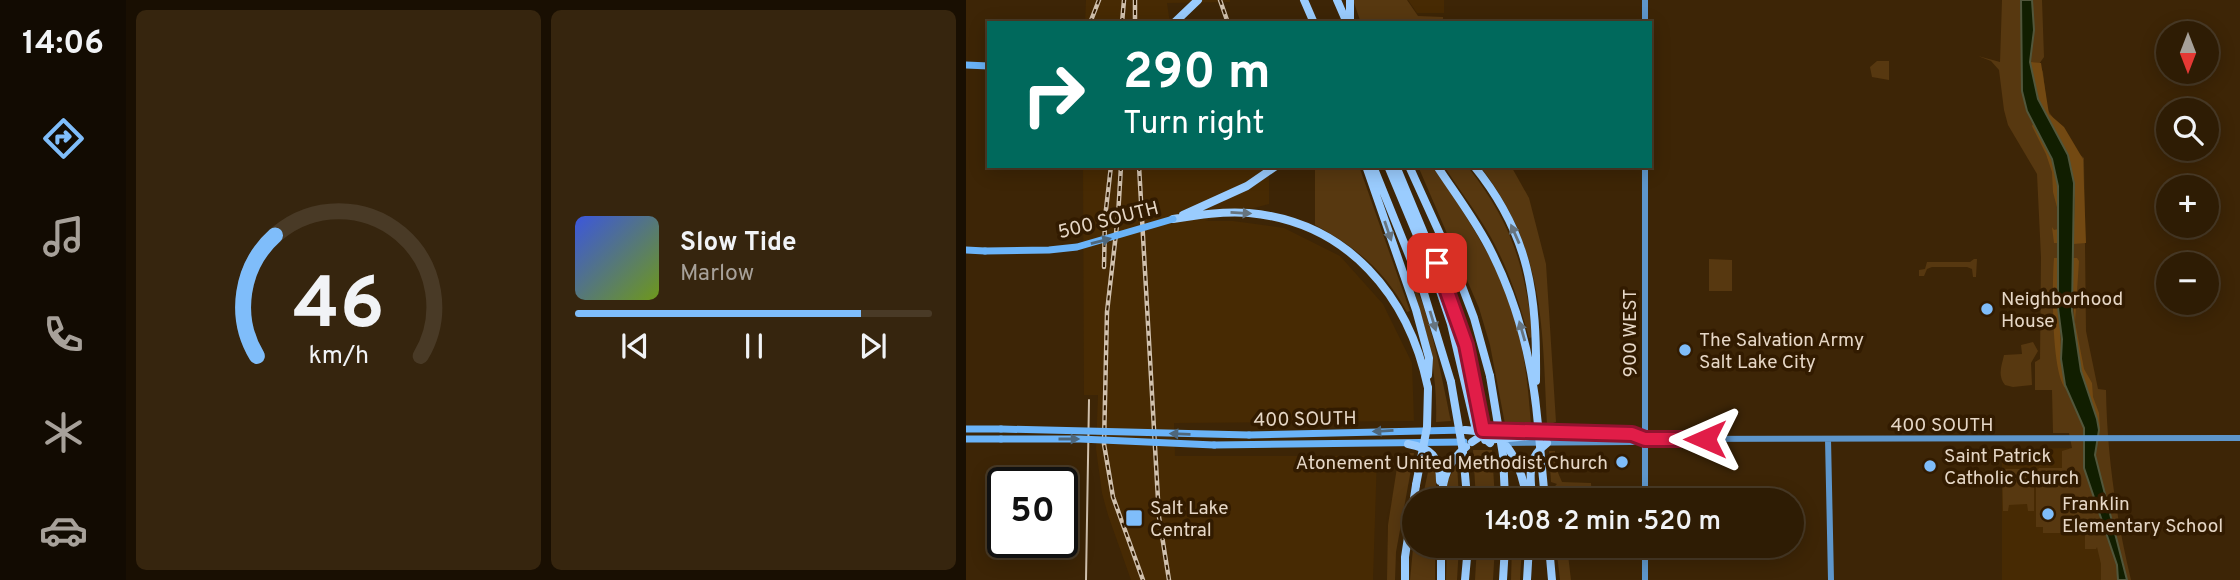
<!DOCTYPE html>
<meta charset="utf-8">
<style>
body{margin:0;font-family:Overpass,sans-serif;background:#36250e;color:#f1f3f6;height:100vh;display:flex;flex-direction:column;font-size:26px;white-space:nowrap}
*{box-sizing:border-box;margin:0}
p{font-size:23px;color:#a7a19a}
.icon{flex:none;width:38px;height:38px;fill:none;stroke:currentColor;stroke-width:2;stroke-linecap:round;stroke-linejoin:round}
.map{position:relative;flex:1;overflow:hidden}
.drawer{display:flex;flex-direction:column;gap:10px;padding:10px;background:#190f02;width:840px}
.drawer>*{flex:none}
.guide{position:absolute;left:21px;top:21px;width:665px;height:147px;border-radius:0px;box-shadow:0 4px 18px #0003,0 0 0 2px #493a26;background:#00695c;color:#fff;overflow:hidden}
.needle{width:46px;rotate:180deg}
.buttons{position:absolute;left:1190px;top:21px;display:grid;gap:14px}
.buttons a{display:grid;place-items:center;width:63px;height:63px;border-radius:50%;background:#2e1c04;box-shadow:0 4px 18px #0003,0 0 0 2px #493a26;font-size:35px}
.speed{position:absolute;left:21px;top:467px;display:flex;gap:14px;font-size:35px;font-weight:700;text-align:center}
.speed>*{display:grid;place-content:center;width:91px;height:91px;border-radius:50%;background:#2e1c04;box-shadow:0 4px 18px #0003,0 0 0 2px #493a26;line-height:1}
.speed .limit{border:4px solid #111;border-radius:10px;background:#fff;color:#111}
.pin{position:absolute;display:grid;place-items:center;width:60px;height:60px;color:#fff;margin:-30px;border-radius:14px;box-shadow:0 4px 10px #0006}
.me{position:absolute;width:77px;margin:-38px;rotate:270deg;stroke-linejoin:round;filter:drop-shadow(0 0 5px #0008)}
.turn{display:flex;align-items:center;gap:24px;height:147px;padding:0 21px;font-size:32px}
.turn .icon{width:91px;height:91px;stroke-width:2.5}
.turn b{display:block;font-size:49px;line-height:60px}
.drawer .widget{flex:1;display:flex;flex-direction:column;justify-content:center;gap:10px;min-width:0;padding:0 24px;border-radius:10px;background:#36250e}
.drawer .dial{align-items:center;gap:0}
.dial svg{height:182px;overflow:visible;fill:none;stroke:#493a26;stroke-width:7;stroke-linecap:round;text-anchor:middle}
.dial text{fill:#f1f3f6;stroke:none}
.song{display:flex;align-items:center;gap:21px}
.cover{width:84px;height:84px;border-radius:10px;background:linear-gradient(135deg,hsl(230 70% 55%),hsl(80 70% 35%))}
.played{height:7px;border-radius:4px;background:linear-gradient(90deg,#7fbdfa 80%,#493a26 80%)}
.keys{display:flex;justify-content:space-around;direction:ltr}
.drawer .tiles{flex:1;display:grid;gap:10px;grid-template-columns:repeat(2,1fr)}
.trip{position:absolute;left:436px;top:488px;width:402px;height:70px;border-radius:35px;background:#2e1c04;box-shadow:0 4px 18px #0003,0 0 0 2px #493a26;font-weight:600;line-height:70px;text-align:center}
main{display:flex;flex:1;min-height:0}
.menu{display:flex;flex-direction:column;width:126px;justify-content:space-around;align-items:center;background:#120b02;color:#a7a19a}
.menu .icon{width:49px;height:49px}
.menu .on{color:#7fbdfa}
.menu b{font-size:32px;color:#f1f3f6}
.map>svg:first-child{display:block}
.built{fill:#472a03}
.green{fill:#573810}
.forest{fill:#734912}
.water{fill:#111e00;stroke:#51563b;stroke-width:2}
.lines{fill:none;stroke-linecap:round;stroke-linejoin:round}
.secondary{stroke:#5e96cb;stroke-width:6}
.primary{stroke:#6ab3f8;stroke-width:7}
.highway{stroke:#9accfe;stroke-width:8}
.tram{stroke:#d0c0ad;stroke-width:2}
.rail-casing{stroke:#d0c0ad;stroke-width:4.5}
.rail{stroke:#321b00;stroke-width:2;stroke-dasharray:5;stroke-linecap:butt}
.primary-bridge{stroke:#6ab3f8;stroke-width:7}
.highway-bridge{stroke:#9accfe;stroke-width:8}
.oneway{fill:#66747f}
.oneway2{fill:#4e677c}
.route-casing{stroke:#92132f;stroke-width:18}
.route{stroke:#e11d48;stroke-width:12}
.poi-dot{fill:#7fbdfa;stroke:#321b00;stroke-width:2.5}
.labels{text-anchor:middle;stroke-width:7;stroke-linejoin:round;paint-order:stroke}
.street-label{font-size:19px;fill:#e6d7c6;stroke:#321b00}
.poi-label{font-size:19px;fill:#e6d7c6;stroke:#321b00;text-anchor:start}
</style>
<main>
<nav class="menu">
<b>14:06</b>
<svg class="icon on" aria-label="directions" viewBox="0 0 24 24"><path d="M12 3l9 9-9 9-9-9zM9 14v-3h6M13 9l2 2-2 2"/></svg>
<svg class="icon" aria-label="music" viewBox="0 0 24 24"><path d="M9 18V5l10-2v13"/><circle cx="6" cy="18" r="3"/><circle cx="16" cy="16" r="3"/></svg>
<svg class="icon" aria-label="phone" viewBox="0 0 24 24"><path d="M5 4h4l2 5-3 2q2 4 5 5l2-3 5 2v4C11 20 4 13 5 4z"/></svg>
<svg class="icon" aria-label="climate" viewBox="0 0 24 24"><path d="M12 3v18M4 7l16 10M4 17L20 7"/></svg>
<svg class="icon" aria-label="car" viewBox="0 0 24 24"><path d="M5 17H2v-5l4-1 3-4h7l3 4 3 1v5h-3M9 17h6M6 11h13"/><circle cx="7" cy="17" r="2"/><circle cx="17" cy="17" r="2"/></svg>
</nav>
<section class="drawer">
<div class="tiles">
<div class="widget dial"><svg viewBox="0 0 100 80">
<path d="M14 69A42 42 0 1 1 86 69"/>
<path d="M14 69A42 42 0 0 1 22 16" stroke="#7fbdfa"/>
<text x="50" y="56" font-size="32" font-weight="700">46</text>
<text x="50" y="72" font-size="11">km/h</text>
</svg></div>
<div class="widget">
<div class="song"><i class="cover"></i><div><b>Slow Tide</b><p>Marlow</p></div></div>
<div class="played"></div>
<div class="keys"><svg class="icon" aria-label="previous" viewBox="0 0 24 24"><path d="M18 5L8 12l10 7zM5 5v14"/></svg><svg class="icon" aria-label="pause" viewBox="0 0 24 24"><path d="M8 5v14M16 5v14"/></svg><svg class="icon" aria-label="next" viewBox="0 0 24 24"><path d="M6 5l10 7-10 7zM19 5v14"/></svg></div>
</div>
</div>
</section>
<div class="map">
<svg width="1274" height="580" viewBox="0 0 1274 580">
<rect width="100%" height="100%" fill="#3d2506"/>
<path class="built" d="M 120,0 L 264,0 L 264,2 L 201,3 L 204,23 L 119,23 Z
M 442,0 L 478,0 L 478,13 L 451,13 Z
M 117,166 L 303,166 L 303,204 L 239,221 L 267,221 L 318,228 L 374,256 L 417,304 L 446,363 L 448,421 L 208,423 L 209,456 L 411,456 L 407,580 L 165,580 L 142,515 L 136,493 L 130,449 L 132,395 L 118,395 Z
M 1106,448 L 1120,485 L 1143,580 L 1036,580 L 1036,449 Z"/>
<path class="green" d="M 387,0 L 441,0 L 452,16 L 477,17 L 477,23 L 395,23 Z
M 1036,0 L 1076,0 L 1078,57 L 1073,64 L 1077,72 L 1081,109 L 1112,153 L 1118,158 L 1120,331 L 1132,389 L 1140,390 C 1141,455 1150,517 1165,580 L 1135,580 L 1135,564 L 1131,547 L 1130,549 L 1119,549 L 1119,533 L 1077,533 L 1077,527 L 1070,527 L 1070,472 L 1073,468 L 1096,468 L 1096,451 L 1106,448 L 1103,433 L 1087,433 L 1086,390 L 1069,390 L 1069,362 L 1074,359 L 1075,257 L 1071,174 L 1042,125 L 1038,110 L 1033,70 L 1025,61 L 1012,56 L 1034,62 Z
M 911,61 L 923,61 L 923,80 L 906,77 L 904,67 Z
M 349,166 L 393,166 L 444,311 L 441,312 C 420,272 389,246 349,225 Z
M 452,166 L 467,166 C 496,210 526,253 544,303 C 558,343 562,384 565,425 L 539,424 L 524,345 L 513,308 Z
M 478,166 L 501,166 C 546,222 559,267 567,337 L 563,338 C 552,297 538,256 515,221 C 503,202 490,185 478,166 Z
M 514,166 L 545,166 L 563,198 L 580,264 L 590,422 L 581,425 C 576,324 579,251 514,166 Z
M 743,259 L 766,260 L 766,291 L 743,291 Z
M 1008,259 L 1011,259 L 1010,277 L 1007,277 L 1006,269 L 1001,267 L 966,267 L 961,269 L 958,276 L 953,276 L 953,270 L 959,269 L 961,262 L 1004,262 Z
M 444,279 C 461,295 479,393 485,421 L 470,422 C 472,372 460,326 444,279 Z
M 1067,342 L 1072,351 L 1065,363 L 1066,385 L 1047,387 L 1039,385 C 1031,375 1036,365 1038,355 L 1056,354 L 1055,345 Z
M 507,450 L 526,450 L 529,500 L 510,500 Z
M 583,451 L 589,451 L 590,468 L 596,482 L 625,483 L 626,500 L 586,500 L 585,490 L 591,484 L 585,482 Z
M 440,453 L 448,453 L 430,552 L 429,580 L 421,580 L 422,525 L 432,461 Z
M 465,458 L 470,473 L 470,500 L 456,500 Z
M 491,463 L 493,500 L 481,500 L 481,482 Z
M 1036,469 L 1064,469 L 1068,473 L 1068,511 L 1062,511 L 1061,504 L 1043,505 L 1042,511 L 1037,511 Z
M 448,538 L 448,546 L 469,546 L 469,580 L 444,580 Z
M 481,546 L 493,546 L 491,580 L 480,580 Z
M 511,546 L 529,546 L 527,580 L 509,580 Z
M 546,546 L 556,546 L 554,580 L 545,580 Z
M 590,546 L 601,546 L 605,580 L 594,580 Z"/>
<path class="forest" d="M 1064,62 L 1075,63 L 1083,114 L 1098,127 L 1117,159 L 1120,243 L 1107,244 L 1109,200 L 1102,155 L 1072,99 Z
M 1067,124 C 1073,135 1080,147 1085,159 C 1096,185 1093,215 1093,243 L 1088,243 L 1086,227 L 1088,230 L 1092,229 L 1093,215 L 1087,192 L 1086,172 L 1080,154 L 1066,126 Z
M 1088,258 L 1092,258 C 1094,302 1092,346 1100,389 C 1085,374 1086,283 1088,258 Z
M 1107,258 L 1111,258 L 1113,261 L 1109,322 L 1118,369 L 1126,383 L 1127,397 L 1133,413 L 1134,430 C 1111,376 1106,317 1107,258 Z"/>
<path class="water" d="M 1055,0 L 1066,0 L 1068,30 L 1064,62 L 1072,99 L 1102,155 L 1108,183 L 1106,311 L 1115,371 L 1131,419 L 1133,430 L 1129,455 L 1161,580 L 1152,580 L 1151,565 L 1118,468 L 1118,428 L 1099,385 L 1095,359 L 1096,339 L 1092,308 L 1092,186 L 1086,159 L 1061,111 L 1056,91 Z"/>
<g class="lines">
<path class="secondary" d="M 679,23 L 679,0
M 679,166 L 679,500
M 517,430 L 573,432
M 598,433 L 666,434 L 677,438
M 862,439 L 865,580
M 536,443 L 666,442 L 679,439 L 1274,438
M 679,546 L 679,580"/>
<path class="primary" d="M 0,65 L 23,66
M 0,250 L 19,251
M 0,429 L 35,429
M 283,435 L 499,430
M 0,439 L 35,439
M 248,445 L 498,442"/>
<path class="highway" d="M 338,0 L 348,23
M 371,0 L 381,23
M 384,0 L 384,23
M 208,23 L 232,0
M 400,166 L 450,310 L 463,358 L 462,375
M 407,166 L 457,290 L 485,382
M 422,166 L 473,288 L 485,324 L 510,430 L 524,443
M 430,166 L 479,284 L 493,322 L 504,361 L 517,430 L 515,436 L 506,442
M 443,166 L 488,265 L 508,318 L 524,376
M 471,166 C 490,195 511,222 526,253 C 553,307 567,366 572,425
M 508,166 C 564,235 571,295 570,381
M 217,215 L 281,186 L 310,166
M 207,219 C 232,215 257,211 283,213 C 382,222 443,296 462,388
M 499,430 C 507,431 515,431 522,433 C 548,442 557,476 561,500
M 519,440 L 599,433
M 442,444 C 465,448 474,457 474,481
M 475,500 C 477,477 482,462 500,447
M 566,500 C 565,475 559,460 581,443
M 475,546 L 475,580
M 583,546 L 586,580
M 439,580 L 439,557 L 450,485
M 499,580 L 502,546
M 537,580 L 539,546
M 561,580 L 563,546"/>
<path class="tram" d="M 120,580 L 123,400"/>
<defs>
<path id="rail" d="M 169,0 L 169,23
M 254,0 L 262,23
M 124,23 L 133,0
M 156,23 L 158,0
M 155,166 L 152,216 L 141,312 L 138,444 L 147,497 L 177,580
M 173,166 L 193,517 L 203,580
M 138,267 L 139,218 L 145,166"/>
</defs>
<use href="#rail" class="rail-casing"/>
<use href="#rail" class="rail"/>
<path class="primary-bridge" d="M 19,251 L 83,250 L 111,247 L 207,219
M 35,429 L 283,435
M 35,439 L 114,439 L 248,445"/>
<path class="highway-bridge" d="M 524,376 L 537,455 L 539,498
M 485,382 L 497,452 L 501,497
M 572,425 L 579,500
M 450,485 L 461,427 L 462,388"/>
</g>
<defs><path id="oneway-solid" d="M-6-.8H1V-3.2L6.5 0L1 3.2V.8H-6Z" transform="scale(1.75)"/></defs>
<g class="oneway">
<use href="#oneway-solid" transform="translate(275 213) rotate(3)"/>
<use href="#oneway-solid" transform="translate(422 231) rotate(71)"/>
<use href="#oneway-solid" transform="translate(549 234) rotate(-114)"/>
<use href="#oneway-solid" transform="translate(467 321) rotate(73)"/>
<use href="#oneway-solid" transform="translate(556 331) rotate(-106)"/>
</g>
<g class="oneway2">
<use href="#oneway-solid" transform="translate(135 241) rotate(-15)"/>
<use href="#oneway-solid" transform="translate(417 431) rotate(177)"/>
<use href="#oneway-solid" transform="translate(214 434) rotate(-178)"/>
<use href="#oneway-solid" transform="translate(103 439)"/>
</g>
<g class="lines">
<defs>
<path id="route" d="M 471,263 L 500,345 L 517,430 L 666,434 L 679,439 L 739,439"/>
</defs>
<use href="#route" class="route-casing"/>
<use href="#route" class="route"/>
</g>
<g class="poi-dot">
<circle cx="1021" cy="309" r="7"/>
<circle cx="719" cy="350" r="7"/>
<circle cx="656" cy="462" r="7"/>
<circle cx="964" cy="466" r="7"/>
<circle cx="1082" cy="514" r="7"/>
<rect x="159" y="509" width="18" height="18" rx="3.5"/>
</g>
<g class="labels">
<g class="street-label">
<text transform="translate(142 219) rotate(-14)" y="7">500 SOUTH</text>
<text transform="translate(663 333) rotate(-90)" y="7">900 WEST</text>
<text transform="translate(339 418) rotate(-1)" y="7">400 SOUTH</text>
<text x="976" y="431">400 SOUTH</text>
</g>
<g class="poi-label">
<text x="1035" y="305">Neighborhood<tspan x="1035" dy="22">House</tspan></text>
<text x="733" y="346">The Salvation Army<tspan x="733" dy="22">Salt Lake City</tspan></text>
<text x="978" y="462">Saint Patrick<tspan x="978" dy="22">Catholic Church</tspan></text>
<text x="642" y="469" text-anchor="end">Atonement United Methodist Church</text>
<text x="1096" y="510">Franklin<tspan x="1096" dy="22">Elementary School</tspan></text>
<text x="184" y="514">Salt Lake<tspan x="184" dy="22">Central</tspan></text>
</g>
</g>
</svg>
<div class="buttons">
<a><svg class="needle" viewBox="-14 -14 28 28"><path d="M0-13l5 13h-10z" fill="#e53935"/><path d="M0 13l5-13h-10z" fill="#a7a19a"/></svg></a>
<a><svg class="icon" aria-label="search" viewBox="0 0 24 24"><circle cx="10" cy="10" r="6"/><path d="M15 15l6 6"/></svg></a>
<a>+</a>
<a>−</a>
</div>
<div class="speed"><div class="limit">50</div></div>
<div class="pin" style="left:471px;top:263px;background:#d93025"><svg class="icon" aria-label="arrive" viewBox="0 0 24 24"><path d="M6 21V4h12l-3 4 3 4H6"/></svg></div>
<svg class="me" style="left:739px;top:439px" viewBox="-20 -20 40 40"><path d="M0-17L14 15 0 8-14 15z" fill="#e11d48" stroke="#fff" stroke-width="4"/></svg>
<div class="trip">14:08 · 2 min · 520 m</div>
<div class="guide">
<div class="turn"><svg class="icon" aria-label="right" viewBox="0 0 24 24"><path d="M7 20v-9h11M14 6l5 5-5 5"/></svg><div><b>290 m</b>Turn right</div></div>
</div>
</div>
</main>
